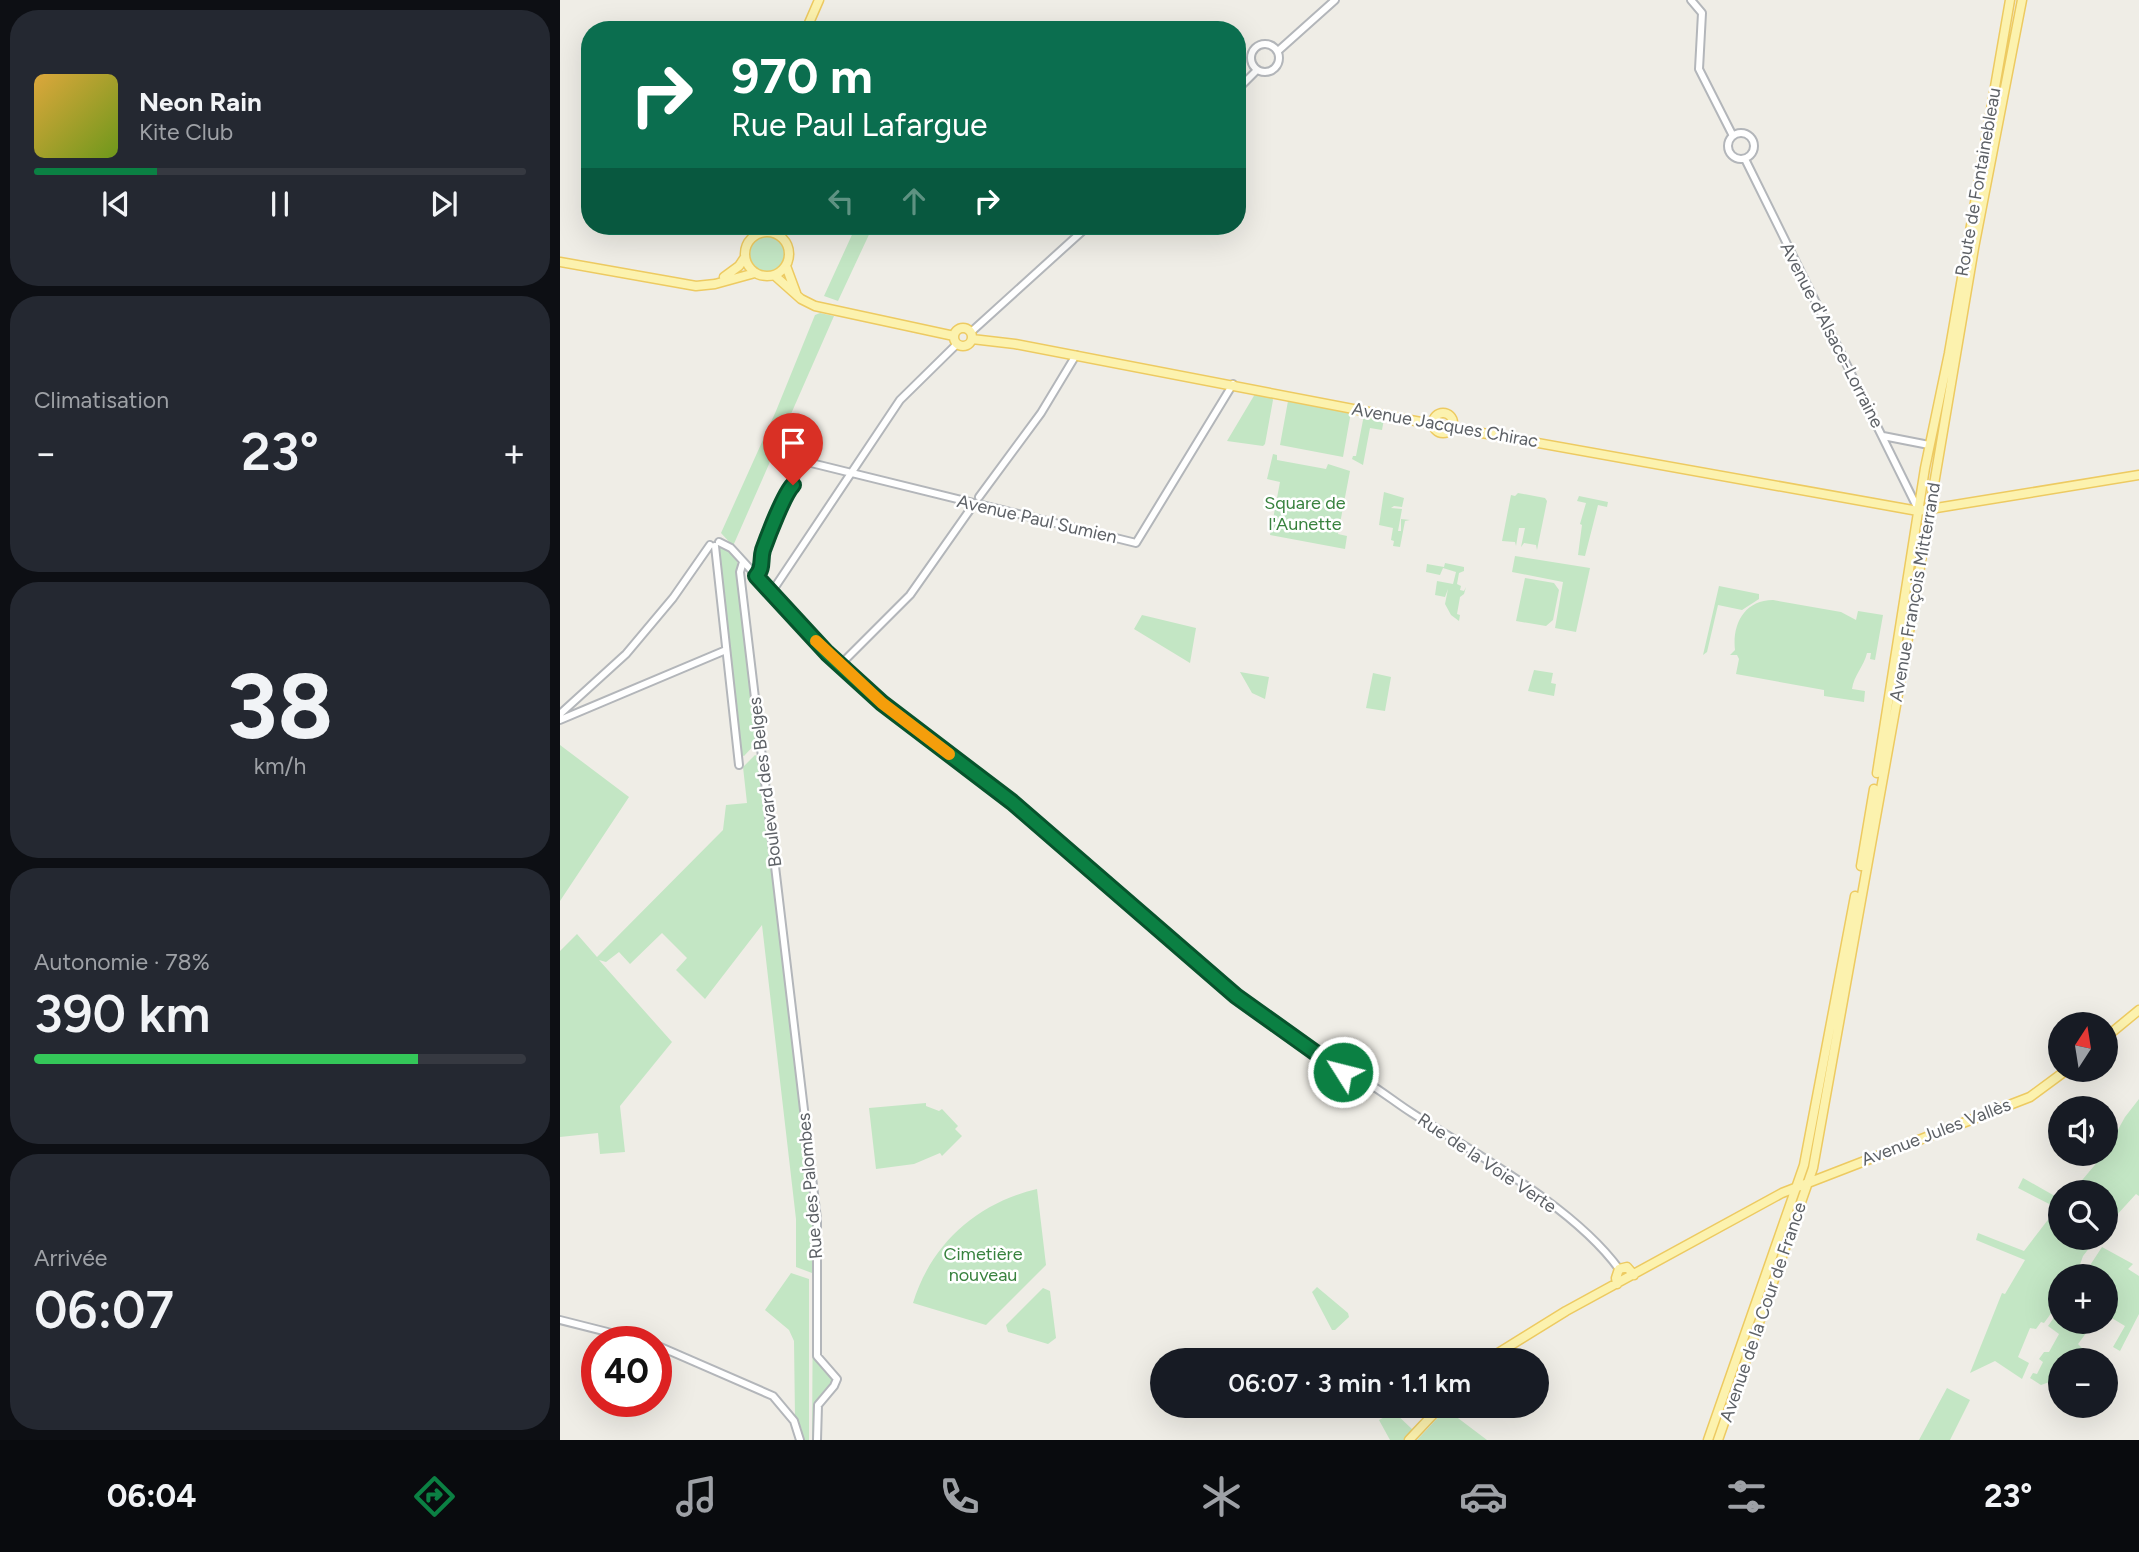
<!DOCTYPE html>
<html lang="fr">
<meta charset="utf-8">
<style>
body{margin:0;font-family:Figtree,sans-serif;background:#242831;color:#f1f3f6;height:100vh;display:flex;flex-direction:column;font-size:26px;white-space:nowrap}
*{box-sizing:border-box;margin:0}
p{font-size:23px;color:#9ea1a6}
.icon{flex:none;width:38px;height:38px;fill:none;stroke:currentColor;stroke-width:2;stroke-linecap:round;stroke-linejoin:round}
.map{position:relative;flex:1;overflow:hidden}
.details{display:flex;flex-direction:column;gap:10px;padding:10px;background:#0d0f14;width:560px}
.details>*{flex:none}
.top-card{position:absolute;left:21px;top:21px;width:665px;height:214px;border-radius:28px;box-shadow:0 7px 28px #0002;background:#0b6e4f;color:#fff;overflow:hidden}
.needle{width:46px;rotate:12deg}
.fabs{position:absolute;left:1488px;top:1012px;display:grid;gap:14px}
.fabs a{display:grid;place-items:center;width:70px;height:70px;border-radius:50%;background:#171b24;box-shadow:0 7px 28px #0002;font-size:35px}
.speed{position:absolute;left:21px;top:1326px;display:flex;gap:14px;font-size:35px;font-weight:700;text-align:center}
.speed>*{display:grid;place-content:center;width:91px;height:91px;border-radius:50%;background:#171b24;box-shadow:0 7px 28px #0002;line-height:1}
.speed .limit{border:10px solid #d22;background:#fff;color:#111}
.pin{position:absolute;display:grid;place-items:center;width:60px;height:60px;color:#fff;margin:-72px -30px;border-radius:50% 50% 50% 0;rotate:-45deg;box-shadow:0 0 7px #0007}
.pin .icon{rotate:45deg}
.me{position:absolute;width:77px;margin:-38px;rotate:306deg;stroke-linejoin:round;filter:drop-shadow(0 0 5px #0008)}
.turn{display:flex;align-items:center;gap:24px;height:147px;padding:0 35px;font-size:32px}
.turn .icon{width:91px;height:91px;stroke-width:2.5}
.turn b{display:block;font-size:49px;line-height:60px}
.lanes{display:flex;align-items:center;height:66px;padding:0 35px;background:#0003;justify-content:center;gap:35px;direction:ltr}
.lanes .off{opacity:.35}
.big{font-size:52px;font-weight:600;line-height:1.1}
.details .tile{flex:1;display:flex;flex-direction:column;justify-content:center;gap:10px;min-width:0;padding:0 24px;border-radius:28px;background:#242831}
.details .dial{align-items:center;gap:0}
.dial b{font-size:91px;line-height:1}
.song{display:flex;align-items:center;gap:21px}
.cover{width:84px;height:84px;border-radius:10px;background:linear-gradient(135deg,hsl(40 70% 55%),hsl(80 70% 35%))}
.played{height:7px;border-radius:4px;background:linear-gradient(90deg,#0b8043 25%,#363941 25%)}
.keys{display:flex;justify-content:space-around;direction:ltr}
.heat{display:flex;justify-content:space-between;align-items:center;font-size:38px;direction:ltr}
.charge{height:10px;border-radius:5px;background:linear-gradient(90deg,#34c759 78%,#363941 0)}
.trip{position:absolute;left:590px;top:1348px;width:399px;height:70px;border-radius:35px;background:#171b24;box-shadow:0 7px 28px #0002;font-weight:600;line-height:70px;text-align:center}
.dock{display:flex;height:112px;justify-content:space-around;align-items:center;background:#090b0e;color:#9ea1a6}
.dock .icon{width:49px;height:49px}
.dock .active{color:#0b8043}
.dock b{font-size:32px;color:#f1f3f6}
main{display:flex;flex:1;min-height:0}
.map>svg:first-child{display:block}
.green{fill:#c3e6c4}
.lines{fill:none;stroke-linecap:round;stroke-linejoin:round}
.minor-casing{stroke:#b3b6ba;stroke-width:10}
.major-casing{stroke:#edca61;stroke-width:11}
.minor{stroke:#fff;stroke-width:6}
.major{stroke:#fcf2ae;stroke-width:8}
.route-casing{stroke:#07532c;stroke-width:18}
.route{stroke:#0b8043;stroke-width:12}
.slow{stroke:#f59e0b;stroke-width:12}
.labels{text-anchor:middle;stroke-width:5;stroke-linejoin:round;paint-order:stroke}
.street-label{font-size:18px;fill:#5d6166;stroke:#fff}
.park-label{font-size:18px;fill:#38823e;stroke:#fff}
</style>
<main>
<section class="details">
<div class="tile">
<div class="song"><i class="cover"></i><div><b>Neon Rain</b><p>Kite Club</p></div></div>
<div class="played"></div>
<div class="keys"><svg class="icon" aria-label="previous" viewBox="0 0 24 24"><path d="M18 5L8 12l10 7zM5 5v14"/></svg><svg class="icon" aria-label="pause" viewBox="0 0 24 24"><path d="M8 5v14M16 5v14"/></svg><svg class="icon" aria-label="next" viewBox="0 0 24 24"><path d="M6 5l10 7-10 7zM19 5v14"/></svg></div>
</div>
<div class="tile"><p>Climatisation</p>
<div class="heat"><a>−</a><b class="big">23°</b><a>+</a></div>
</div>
<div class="tile dial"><b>38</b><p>km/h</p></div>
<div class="tile"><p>Autonomie · 78%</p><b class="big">390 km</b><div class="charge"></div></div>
<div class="tile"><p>Arrivée</p><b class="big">06:07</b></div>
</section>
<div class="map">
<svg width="1579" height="1440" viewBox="0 0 1579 1440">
<rect width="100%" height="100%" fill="#efede6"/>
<path class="green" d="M 296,226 L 313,226 L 278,301 L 264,296 Z
M187 253a19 19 0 1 1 38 0a19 19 0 1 1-38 0Z
M 260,313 L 274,316 L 173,546 L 161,533 L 216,411 L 255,315 Z
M 695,394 L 712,397 L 713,400 L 705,444 L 703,446 L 667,441 Z
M 728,401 L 791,412 L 783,457 L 720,445 Z
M 804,415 L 824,419 L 822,430 L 810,428 L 803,465 L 792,459 L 793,456 L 796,456 Z
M 713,454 L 717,455 L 717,460 L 766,469 L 768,464 L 790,471 L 778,534 L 787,536 L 785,549 L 710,535 L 720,482 L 707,479 Z
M 824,492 L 844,498 L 842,507 L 834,506 L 831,508 L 842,509 L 838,531 L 841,531 L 841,519 L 850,520 L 845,521 L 840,547 L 833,546 L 834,541 L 831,540 L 833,528 L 819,525 Z
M 958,493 L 985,498 L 987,501 L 977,550 L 976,545 L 964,543 L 961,547 L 965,528 L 959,528 L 956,546 L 955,542 L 942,541 L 951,495 L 955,496 Z
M 1019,496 L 1048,502 L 1047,507 L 1038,505 L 1025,556 L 1018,555 L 1022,525 L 1020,524 L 1026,503 L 1017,501 Z
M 160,547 L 166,548 L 177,559 L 198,741 L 184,756 L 181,755 L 157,551 Z
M 955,556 L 1030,568 L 1016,632 L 995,628 L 1003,582 L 952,572 Z
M 885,563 L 904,567 L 904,571 L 899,573 L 897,584 L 901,586 L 900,590 L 904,591 L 906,587 L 904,594 L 900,597 L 897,614 L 900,615 L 899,621 L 891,615 L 885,604 L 888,589 L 885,597 L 875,595 L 877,581 L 893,584 L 896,572 L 883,568 L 880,575 L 866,572 L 867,564 L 884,567 Z
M 965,578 L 994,583 L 999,590 L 993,620 L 986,626 L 956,621 Z
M 1159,586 L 1199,594 L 1199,599 L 1182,610 L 1158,605 L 1147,652 L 1143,655 Z
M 1213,600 L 1281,612 L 1296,620 L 1298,611 L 1323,615 L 1315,660 L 1310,659 L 1311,653 L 1307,653 C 1304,666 1294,675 1292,689 L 1305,691 L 1304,702 L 1264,696 L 1264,690 L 1176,674 L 1179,659 L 1177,655 L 1170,655 L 1175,650 C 1172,625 1184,600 1213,600 Z
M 582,615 L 636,628 L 630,663 L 574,629 Z
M 974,670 L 993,673 L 991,683 L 996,684 L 994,696 L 968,691 Z
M 680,672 L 709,677 L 705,699 L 692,693 Z
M 813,673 L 831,677 L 825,711 L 806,708 Z
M 0,745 L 69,797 L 0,901 Z
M 195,755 L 200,758 L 254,1212 L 252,1273 L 236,1267 L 236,1219 L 202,925 L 145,999 L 116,970 L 127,958 L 102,933 L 70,964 L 59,952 L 46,962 L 39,960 L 112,1042 L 60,1106 L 65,1152 L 40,1154 L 38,1133 L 0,1137 L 0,951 L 17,934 L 37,957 L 163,830 L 166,805 L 187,803 L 183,767 Z
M 1579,1099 L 1579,1196 L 1576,1194 L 1545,1228 L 1545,1192 L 1512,1192 L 1545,1153 L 1565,1117 Z
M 366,1103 L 366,1106 L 379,1111 L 382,1109 L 398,1126 L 395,1129 L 402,1136 L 382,1156 L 380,1153 L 354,1164 L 316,1169 L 309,1108 Z
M 1463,1178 L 1500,1199 L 1500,1237 L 1538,1237 L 1523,1256 L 1516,1276 L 1500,1276 L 1500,1301 L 1484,1323 L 1481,1322 L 1476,1329 L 1470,1328 L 1458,1357 L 1469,1363 L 1462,1379 L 1435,1361 L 1410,1373 L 1442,1293 L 1445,1294 L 1465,1260 L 1416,1240 L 1418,1233 L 1464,1251 L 1497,1208 L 1458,1188 Z
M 477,1189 L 486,1265 L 426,1325 L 353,1303 C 371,1244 417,1203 477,1189 Z
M 1542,1247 L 1573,1264 L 1568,1269 L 1579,1276 L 1579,1314 L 1560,1351 L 1553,1347 L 1565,1326 L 1545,1314 L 1545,1276 L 1523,1276 Z
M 231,1273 L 249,1279 L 249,1440 L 243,1440 L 241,1427 L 235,1418 L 234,1341 L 229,1330 L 205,1310 Z
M 757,1287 L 788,1313 L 789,1317 L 775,1330 L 772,1330 L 752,1292 Z
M 483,1288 L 490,1291 L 496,1338 L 488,1344 L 448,1332 L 446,1325 Z
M 253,1290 L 255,1290 L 255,1357 L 274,1381 L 255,1406 L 255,1440 L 252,1440 Z
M 1500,1309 L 1500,1321 L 1535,1321 L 1518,1344 L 1529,1355 L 1526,1360 L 1500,1360 L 1500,1383 L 1495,1380 L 1481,1385 L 1470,1378 L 1473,1373 L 1477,1374 L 1483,1362 L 1479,1359 L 1484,1352 L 1489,1352 L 1499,1334 L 1488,1326 Z
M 1387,1388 L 1410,1400 L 1390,1440 L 1359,1440 Z
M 886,1409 L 927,1440 L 857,1440 Z
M 834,1412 L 853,1430 L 844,1440 L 830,1440 L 819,1420 Z"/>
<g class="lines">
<defs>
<path id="minor" d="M 1131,0 L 1142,13 L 1139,69 L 1173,136
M691 58a14 14 0 1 1 28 0a14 14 0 1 1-28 0Z
M 718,51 L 775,0
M 677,90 L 697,70
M1168 146a13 13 0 1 1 26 0a13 13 0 1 1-26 0Z
M 1185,159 L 1358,509
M 411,332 L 528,226
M 1323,436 L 1369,445
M 419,497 L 481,413 L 516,355
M 159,542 L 171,548 L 267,653 L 322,703 L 451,802 L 675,995 L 774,1066
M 155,546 L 179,765
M 183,562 L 180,572 L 257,1219 L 257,1356 L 277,1379 L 274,1386 L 258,1405 L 257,1440
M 196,576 C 204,568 200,560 203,551 C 213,520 230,491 243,461 L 576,543 L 673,384
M 211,593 L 340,400 L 397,344
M 280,665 L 350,595 L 414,504
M 0,714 L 66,654 L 113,598 L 150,545
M 0,720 L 166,650
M772.5 1070a5.5 5.5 0 1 1 11 0a5.5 5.5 0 1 1-11 0Z
M 783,1072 C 807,1078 831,1100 852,1113 C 917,1155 1014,1207 1059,1269
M 0,1320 L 87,1342
M 96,1345 L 213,1396 L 234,1421 L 240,1440"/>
<path id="major" d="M 246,30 L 259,0
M185 254a22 22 0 1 1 44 0a22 22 0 1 1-44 0Z
M 0,262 L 136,286 L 155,284 L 195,273
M 226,266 L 236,293
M 214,275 L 241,299 L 255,306 L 394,336
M 164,277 L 179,266 L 185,257
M394 337a9 9 0 1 1 18 0a9 9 0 1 1-18 0Z
M 412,339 L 455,344 L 866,423 L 1358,511 L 1579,475
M873 423a10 10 0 1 1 20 0a10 10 0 1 1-20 0Z
M 1317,773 L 1365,468 L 1389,353 L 1450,0
M 1301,866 L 1314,789
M 1545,1038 L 1579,1010
M 1057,1284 L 1056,1278 L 1059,1269 L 1067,1267 L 1074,1275
M 927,1360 L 1006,1311 L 1222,1193 L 1470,1097 L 1508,1069
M 849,1440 L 882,1405
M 1148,1440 L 1244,1165 L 1295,896
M 1158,1440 L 1253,1168 L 1347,644 L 1414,248 L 1462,0"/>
</defs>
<use href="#minor" class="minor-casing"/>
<use href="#major" class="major-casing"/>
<use href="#minor" class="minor"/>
<use href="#major" class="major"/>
</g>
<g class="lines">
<defs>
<path id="route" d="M 233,485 C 224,494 208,536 203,550 C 200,560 204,568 196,576 L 267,653 L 322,703 L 452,802 L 676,996 L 774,1066 L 780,1065 L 783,1072"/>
</defs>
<use href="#route" class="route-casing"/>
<use href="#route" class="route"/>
<path class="slow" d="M 256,641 L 322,703 L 389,754"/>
</g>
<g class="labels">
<g class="street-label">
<text transform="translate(1418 182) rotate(-80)" y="6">Route de Fontainebleau</text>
<text transform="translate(1272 335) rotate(63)" y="6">Avenue d'Alsace-Lorraine</text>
<text transform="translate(885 425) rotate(10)" y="6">Avenue Jacques Chirac</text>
<text transform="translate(477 519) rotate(13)" y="6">Avenue Paul Sumien</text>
<text transform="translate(1355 592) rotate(-80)" y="6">Avenue François Mitterrand</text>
<text transform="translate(205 782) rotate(-97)" y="6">Boulevard des Belges</text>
<text transform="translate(1376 1132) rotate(-21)" y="6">Avenue Jules Vallès</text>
<text transform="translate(927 1163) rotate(34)" y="6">Rue de la Voie Verte</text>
<text transform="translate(250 1186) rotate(-95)" y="6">Rue des Palombes</text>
<text transform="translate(1203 1312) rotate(-71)" y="6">Avenue de la Cour de France</text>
</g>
<g class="park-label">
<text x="745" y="509">Square de<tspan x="745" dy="21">l'Aunette</tspan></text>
<text x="423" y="1260">Cimetière<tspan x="423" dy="21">nouveau</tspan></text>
</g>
</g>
</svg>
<div class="fabs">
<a><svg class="needle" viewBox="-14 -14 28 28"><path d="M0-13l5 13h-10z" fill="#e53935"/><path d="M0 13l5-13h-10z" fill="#9ea1a6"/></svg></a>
<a><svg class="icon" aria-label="sound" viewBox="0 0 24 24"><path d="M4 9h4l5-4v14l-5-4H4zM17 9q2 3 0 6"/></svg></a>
<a><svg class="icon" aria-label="search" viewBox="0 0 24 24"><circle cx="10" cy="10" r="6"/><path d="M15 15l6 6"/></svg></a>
<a>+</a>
<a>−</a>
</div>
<div class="speed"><div class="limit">40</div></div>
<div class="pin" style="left:233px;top:485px;background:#d93025"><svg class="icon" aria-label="arrive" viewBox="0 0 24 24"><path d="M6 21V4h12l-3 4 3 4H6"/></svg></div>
<svg class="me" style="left:783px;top:1072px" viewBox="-20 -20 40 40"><circle r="17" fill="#0b8043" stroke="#fff" stroke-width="3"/><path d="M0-11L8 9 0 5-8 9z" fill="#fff"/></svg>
<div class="trip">06:07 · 3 min · 1.1 km</div>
<div class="top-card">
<div class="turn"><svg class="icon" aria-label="right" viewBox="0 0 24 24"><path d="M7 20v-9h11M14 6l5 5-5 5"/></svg><div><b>970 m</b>Rue Paul Lafargue</div></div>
<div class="lanes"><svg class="icon off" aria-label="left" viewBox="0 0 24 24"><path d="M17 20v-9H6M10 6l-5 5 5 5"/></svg><svg class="icon off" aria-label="ahead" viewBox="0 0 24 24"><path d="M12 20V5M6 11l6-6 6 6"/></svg><svg class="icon" aria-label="right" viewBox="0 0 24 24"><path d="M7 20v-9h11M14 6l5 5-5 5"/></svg></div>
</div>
</div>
</main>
<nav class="dock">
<b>06:04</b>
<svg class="icon active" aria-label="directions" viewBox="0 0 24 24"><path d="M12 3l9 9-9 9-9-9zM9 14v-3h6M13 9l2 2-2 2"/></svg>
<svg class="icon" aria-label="music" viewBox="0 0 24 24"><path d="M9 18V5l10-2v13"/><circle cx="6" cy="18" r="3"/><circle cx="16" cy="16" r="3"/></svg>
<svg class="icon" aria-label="phone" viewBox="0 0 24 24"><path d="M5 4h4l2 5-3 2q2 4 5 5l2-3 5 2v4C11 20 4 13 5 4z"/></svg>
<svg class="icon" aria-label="climate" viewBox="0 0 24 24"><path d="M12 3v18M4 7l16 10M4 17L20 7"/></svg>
<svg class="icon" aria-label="car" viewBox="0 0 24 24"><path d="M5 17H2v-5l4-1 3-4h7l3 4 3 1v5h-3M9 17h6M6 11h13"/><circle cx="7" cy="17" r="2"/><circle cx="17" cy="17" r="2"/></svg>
<svg class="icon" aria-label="filters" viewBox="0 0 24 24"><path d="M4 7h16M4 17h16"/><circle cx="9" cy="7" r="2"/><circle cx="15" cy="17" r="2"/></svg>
<b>23°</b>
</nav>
